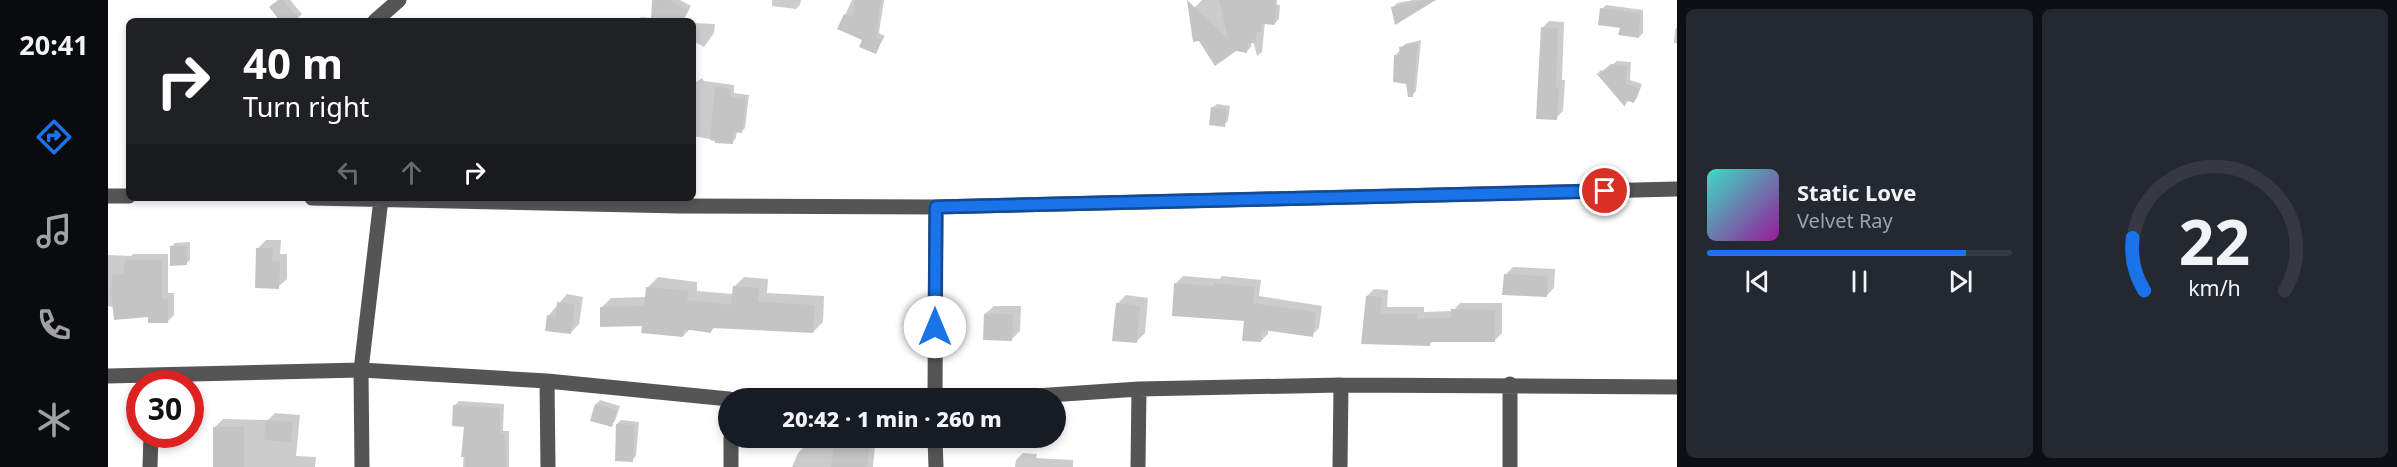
<!DOCTYPE html>
<meta charset="utf-8">
<style>
body{margin:0;font-family:"Noto Sans",sans-serif;background:#242831;color:#f1f3f6;height:100vh;display:flex;flex-direction:column;font-size:22px;white-space:nowrap}
*{box-sizing:border-box;margin:0}
p{font-size:20px;color:#9ea1a6}
.icon{flex:none;width:33px;height:33px;fill:none;stroke:currentColor;stroke-width:2;stroke-linecap:round;stroke-linejoin:round}
.map{position:relative;flex:1;overflow:hidden}
.side{display:flex;flex-direction:column;gap:9px;padding:9px;background:#0d0f14;width:720px}
.side>*{flex:none}
.hud{position:absolute;left:18px;top:18px;width:570px;height:183px;border-radius:9px;box-shadow:0 3px 9px #0003;background:#202124;color:#fff;overflow:hidden}
.speed{position:absolute;left:18px;top:370px;display:flex;gap:12px;font-size:30px;font-weight:700;text-align:center}
.speed>*{display:grid;place-content:center;width:78px;height:78px;border-radius:50%;background:#171b24;box-shadow:0 3px 9px #0003;line-height:1}
.speed .limit{border:9px solid #d22;background:#fff;color:#111}
.pin{position:absolute;display:grid;place-items:center;width:51px;height:51px;color:#fff;margin:-26px;border:3px solid #fff;border-radius:50%;box-shadow:0 2px 6px #0007}
.me{position:absolute;width:66px;margin:-33px;rotate:0deg;stroke-linejoin:round;filter:drop-shadow(0 0 4px #0008)}
.turn{display:flex;align-items:center;gap:21px;height:126px;padding:0 18px;font-size:27px}
.turn .icon{width:78px;height:78px;stroke-width:2.5}
.turn b{display:block;font-size:42px;line-height:51px}
.lanes{display:flex;align-items:center;height:57px;padding:0 18px;background:#0003;justify-content:center;gap:30px;direction:ltr}
.lanes .off{opacity:.35}
.side .card{flex:1;display:flex;flex-direction:column;justify-content:center;gap:9px;min-width:0;padding:0 21px;border-radius:9px;background:#242831}
.side .dial{align-items:center;gap:0}
.dial svg{height:156px;overflow:visible;fill:none;stroke:#363941;stroke-width:7;stroke-linecap:round;text-anchor:middle}
.dial text{fill:#f1f3f6;stroke:none}
.song{display:flex;align-items:center;gap:18px}
.cover{width:72px;height:72px;border-radius:9px;background:linear-gradient(135deg,hsl(170 70% 55%),hsl(300 70% 35%))}
.played{height:6px;border-radius:3px;background:linear-gradient(90deg,#1a73e8 85%,#363941 85%)}
.keys{display:flex;justify-content:space-around;direction:ltr}
.side .tiles{flex:1;display:grid;gap:9px;grid-template-columns:repeat(2,1fr)}
.trip{position:absolute;left:610px;top:388px;width:348px;height:60px;border-radius:30px;background:#171b24;box-shadow:0 3px 9px #0003;font-weight:800;line-height:60px;text-align:center}
main{display:flex;flex:1;min-height:0}
.dock{display:flex;flex-direction:column;width:108px;justify-content:space-around;align-items:center;background:#090b0e;color:#9ea1a6}
.dock .icon{width:42px;height:42px}
.dock .active{color:#1a73e8}
.dock b{font-size:27px;color:#f1f3f6}
.map>svg:first-child{display:block}
.shadow{fill:#0003}
.building{fill:#c4c4c4}
.lines{fill:none;stroke-linecap:round;stroke-linejoin:round}
.minor{stroke:#555;stroke-width:15}
.route-casing{stroke:#114b97;stroke-width:15}
.route{stroke:#1a73e8;stroke-width:10}
</style>
<main>
<nav class="dock">
<b>20:41</b>
<svg class="icon active" aria-label="directions" viewBox="0 0 24 24"><path d="M12 3l9 9-9 9-9-9zM9 14v-3h6M13 9l2 2-2 2"/></svg>
<svg class="icon" aria-label="music" viewBox="0 0 24 24"><path d="M9 18V5l10-2v13"/><circle cx="6" cy="18" r="3"/><circle cx="16" cy="16" r="3"/></svg>
<svg class="icon" aria-label="phone" viewBox="0 0 24 24"><path d="M5 4h4l2 5-3 2q2 4 5 5l2-3 5 2v4C11 20 4 13 5 4z"/></svg>
<svg class="icon" aria-label="climate" viewBox="0 0 24 24"><path d="M12 3v18M4 7l16 10M4 17L20 7"/></svg>
</nav>
<div class="map">
<svg width="1569" height="467" viewBox="0 0 1569 467">
<rect width="100%" height="100%" fill="#fff"/>
<path class="shadow" d="M 171,0 L 182,0 L 194,14 L 187,21 L 174,21 Z
M 546,0 L 572,0 L 583,6 L 575,21 L 529,21 L 533,17 L 545,18 Z
M 664,0 L 693,0 L 692,5 L 688,9 L 664,6 Z
M 744,0 L 776,0 L 771,33 L 777,36 L 767,53 L 756,39 L 731,28 Z
M 1094,0 L 1123,0 L 1172,5 L 1171,19 L 1167,23 L 1157,22 L 1154,52 L 1149,56 L 1144,36 L 1143,47 L 1139,51 L 1128,50 L 1082,12 Z
M 1305,0 L 1326,0 L 1285,7 L 1289,3 Z
M 1498,5 L 1535,10 L 1535,33 L 1531,37 L 1514,26 L 1494,9 Z
M 1441,21 L 1456,22 L 1454,80 L 1457,80 L 1455,111 L 1448,118 L 1434,28 Z
M 585,23 L 607,24 L 606,33 L 596,47 L 585,41 Z
M 1569,27 L 1569,43 L 1566,43 L 1567,30 Z
M 1313,40 L 1308,91 L 1304,95 L 1288,55 L 1297,44 Z
M 1509,61 L 1523,62 L 1522,80 L 1534,84 L 1529,98 L 1525,102 L 1521,100 L 1517,105 L 1490,73 L 1493,70 L 1497,71 Z
M 594,78 L 596,81 L 626,85 L 626,93 L 641,95 L 637,128 L 633,132 L 629,131 L 628,138 L 624,143 L 585,136 L 585,84 Z
M 1109,104 L 1122,106 L 1120,121 L 1116,125 L 1104,108 Z
M 158,240 L 173,240 L 172,254 L 179,254 L 179,279 L 170,287 L 150,248 Z
M 82,242 L 82,260 L 78,264 L 63,247 L 67,243 Z
M 25,254 L 60,254 L 60,293 L 66,293 L 66,315 L 59,322 L 42,315 L 0,306 L 0,255 L 23,256 Z
M 1405,267 L 1447,269 L 1446,288 L 1438,296 L 1398,274 Z
M 1075,276 L 1112,279 L 1114,276 L 1153,280 L 1151,296 L 1214,306 L 1211,328 L 1204,335 L 1160,329 L 1160,334 L 1153,341 L 1138,320 L 1068,283 Z
M 550,277 L 589,282 L 589,291 L 625,294 L 626,287 L 636,277 L 660,279 L 659,293 L 716,296 L 715,322 L 705,332 L 607,327 L 602,332 L 582,329 L 575,336 L 536,325 L 493,308 L 503,298 L 539,297 L 540,287 Z
M 1266,289 L 1280,290 L 1279,307 L 1316,307 L 1316,312 L 1345,311 L 1352,303 L 1394,303 L 1394,333 L 1387,340 L 1326,340 L 1321,345 L 1255,342 L 1259,296 Z
M 459,294 L 475,297 L 471,324 L 462,333 L 440,316 Z
M 1018,295 L 1040,298 L 1037,333 L 1028,342 L 1009,304 Z
M 886,306 L 913,306 L 912,331 L 904,339 L 877,314 Z
M 492,400 L 512,406 L 507,421 L 503,425 L 488,404 Z
M 351,401 L 396,404 L 395,431 L 401,431 L 401,467 L 355,467 L 357,426 L 347,405 Z
M 167,413 L 192,415 L 188,456 L 208,457 L 207,467 L 106,467 L 107,427 L 115,419 L 160,420 Z
M 513,420 L 531,422 L 528,456 L 524,460 L 509,424 Z
M 729,438 L 786,438 L 776,447 L 767,446 L 765,467 L 684,467 L 690,453 L 697,446 L 726,448 Z
M 915,453 L 929,454 L 928,458 L 965,460 L 965,467 L 907,467 L 908,460 Z"/>
<path class="building" d="M 170,0 L 175,0 L 193,21 L 172,21 L 161,7 Z
M 544,0 L 562,0 L 580,10 L 575,21 L 543,21 Z
M 747,0 L 773,0 L 768,37 L 774,40 L 768,54 L 751,47 L 754,40 L 729,29 L 736,14 L 744,17 Z
M 1079,0 L 1120,39 L 1111,0 L 1169,0 L 1167,25 L 1154,24 L 1153,32 L 1148,32 L 1147,43 L 1140,43 L 1139,53 L 1128,51 L 1107,66 L 1091,41 L 1085,42 Z
M 1317,0 L 1328,0 L 1287,25 L 1283,7 Z
M 1492,8 L 1532,13 L 1531,38 L 1510,35 L 1512,28 L 1490,25 Z
M 1433,27 L 1450,28 L 1448,87 L 1451,87 L 1449,120 L 1428,119 Z
M 1310,43 L 1305,97 L 1300,97 L 1298,84 L 1285,82 L 1286,55 L 1292,55 L 1291,47 Z
M 1503,64 L 1519,66 L 1518,84 L 1531,88 L 1526,103 L 1517,100 L 1517,107 L 1488,73 L 1491,74 Z
M 607,87 L 623,89 L 622,97 L 638,99 L 634,133 L 625,132 L 625,144 L 607,143 L 607,141 L 602,140 Z
M 1103,107 L 1119,109 L 1117,127 L 1101,125 Z
M 62,246 L 78,246 L 79,265 L 62,266 Z
M 148,248 L 165,248 L 164,261 L 172,262 L 171,289 L 147,288 Z
M 17,260 L 54,260 L 54,299 L 60,299 L 60,323 L 40,323 L 40,317 L 6,320 L 3,293 L 4,275 L 15,274 Z
M 1396,274 L 1440,276 L 1439,297 L 1394,295 Z
M 1066,283 L 1106,286 L 1106,283 L 1147,287 L 1145,303 L 1208,312 L 1205,337 L 1154,330 L 1153,342 L 1134,341 L 1136,321 L 1064,316 Z
M 625,286 L 651,288 L 650,302 L 707,305 L 705,333 L 604,328 L 603,333 L 576,329 L 575,337 L 533,333 L 534,326 L 492,327 L 492,307 L 536,306 L 538,287 L 580,291 L 579,300 L 623,305 Z
M 1258,296 L 1274,297 L 1272,314 L 1309,314 L 1309,319 L 1343,318 L 1343,309 L 1387,310 L 1387,342 L 1322,342 L 1322,346 L 1253,344 Z
M 449,302 L 467,305 L 463,334 L 437,331 L 439,315 L 448,317 Z
M 1008,303 L 1032,306 L 1029,343 L 1004,341 Z
M 876,314 L 905,314 L 904,341 L 875,340 Z
M 487,404 L 509,410 L 504,427 L 482,421 Z
M 345,405 L 392,408 L 392,434 L 397,435 L 398,467 L 357,467 L 358,457 L 353,457 L 356,427 L 344,426 Z
M 158,420 L 185,422 L 183,442 L 156,440 Z
M 508,424 L 527,425 L 525,462 L 507,461 Z
M 105,427 L 136,427 L 136,467 L 105,467 Z
M 726,443 L 761,447 L 759,467 L 723,467 Z"/>
<g class="lines">
<path class="minor" d="M 267,21 L 291,0
M 0,196 L 21,196
M 204,198 L 571,206 L 828,207 L 1569,189
M 0,376 L 253,370 L 439,381 L 621,399
M 439,381 L 440,467
M 1402,384 L 1402,467
M 827,399 L 828,207
M 883,399 L 1031,389 L 1233,385 L 1569,387
M 827,438 L 828,467
M 42,467 L 43,435
M 254,467 L 253,370 L 273,199
M 623,467 L 623,438
M 1030,467 L 1031,389
M 1232,467 L 1233,385"/>
</g>
<g class="lines">
<defs>
<path id="route" d="M 827,327 L 828,207 L 1497,191"/>
</defs>
<use href="#route" class="route-casing"/>
<use href="#route" class="route"/>
</g>
</svg>
<div class="speed"><div class="limit">30</div></div>
<div class="pin" style="left:1497px;top:191px;background:#d93025"><svg class="icon" aria-label="arrive" viewBox="0 0 24 24"><path d="M6 21V4h12l-3 4 3 4H6"/></svg></div>
<svg class="me" style="left:827px;top:327px" viewBox="-20 -20 40 40"><circle r="19" fill="#fff"/><path d="M0-13L10 11 0 6-10 11z" fill="#1a73e8"/></svg>
<div class="trip">20:42 · 1 min · 260 m</div>
<div class="hud">
<div class="turn"><svg class="icon" aria-label="right" viewBox="0 0 24 24"><path d="M7 20v-9h11M14 6l5 5-5 5"/></svg><div><b>40 m</b>Turn right</div></div>
<div class="lanes"><svg class="icon off" aria-label="left" viewBox="0 0 24 24"><path d="M17 20v-9H6M10 6l-5 5 5 5"/></svg><svg class="icon off" aria-label="ahead" viewBox="0 0 24 24"><path d="M12 20V5M6 11l6-6 6 6"/></svg><svg class="icon" aria-label="right" viewBox="0 0 24 24"><path d="M7 20v-9h11M14 6l5 5-5 5"/></svg></div>
</div>
</div>
<section class="side">
<div class="tiles">
<div class="card">
<div class="song"><i class="cover"></i><div><b>Static Love</b><p>Velvet Ray</p></div></div>
<div class="played"></div>
<div class="keys"><svg class="icon" aria-label="previous" viewBox="0 0 24 24"><path d="M18 5L8 12l10 7zM5 5v14"/></svg><svg class="icon" aria-label="pause" viewBox="0 0 24 24"><path d="M8 5v14M16 5v14"/></svg><svg class="icon" aria-label="next" viewBox="0 0 24 24"><path d="M6 5l10 7-10 7zM19 5v14"/></svg></div>
</div>
<div class="card dial"><svg viewBox="0 0 100 80">
<path d="M14 69A42 42 0 1 1 86 69"/>
<path d="M14 69A42 42 0 0 1 8 42" stroke="#1a73e8"/>
<text x="50" y="56" font-size="32" font-weight="700">22</text>
<text x="50" y="72" font-size="11">km/h</text>
</svg></div>
</div>
</section>
</main>
